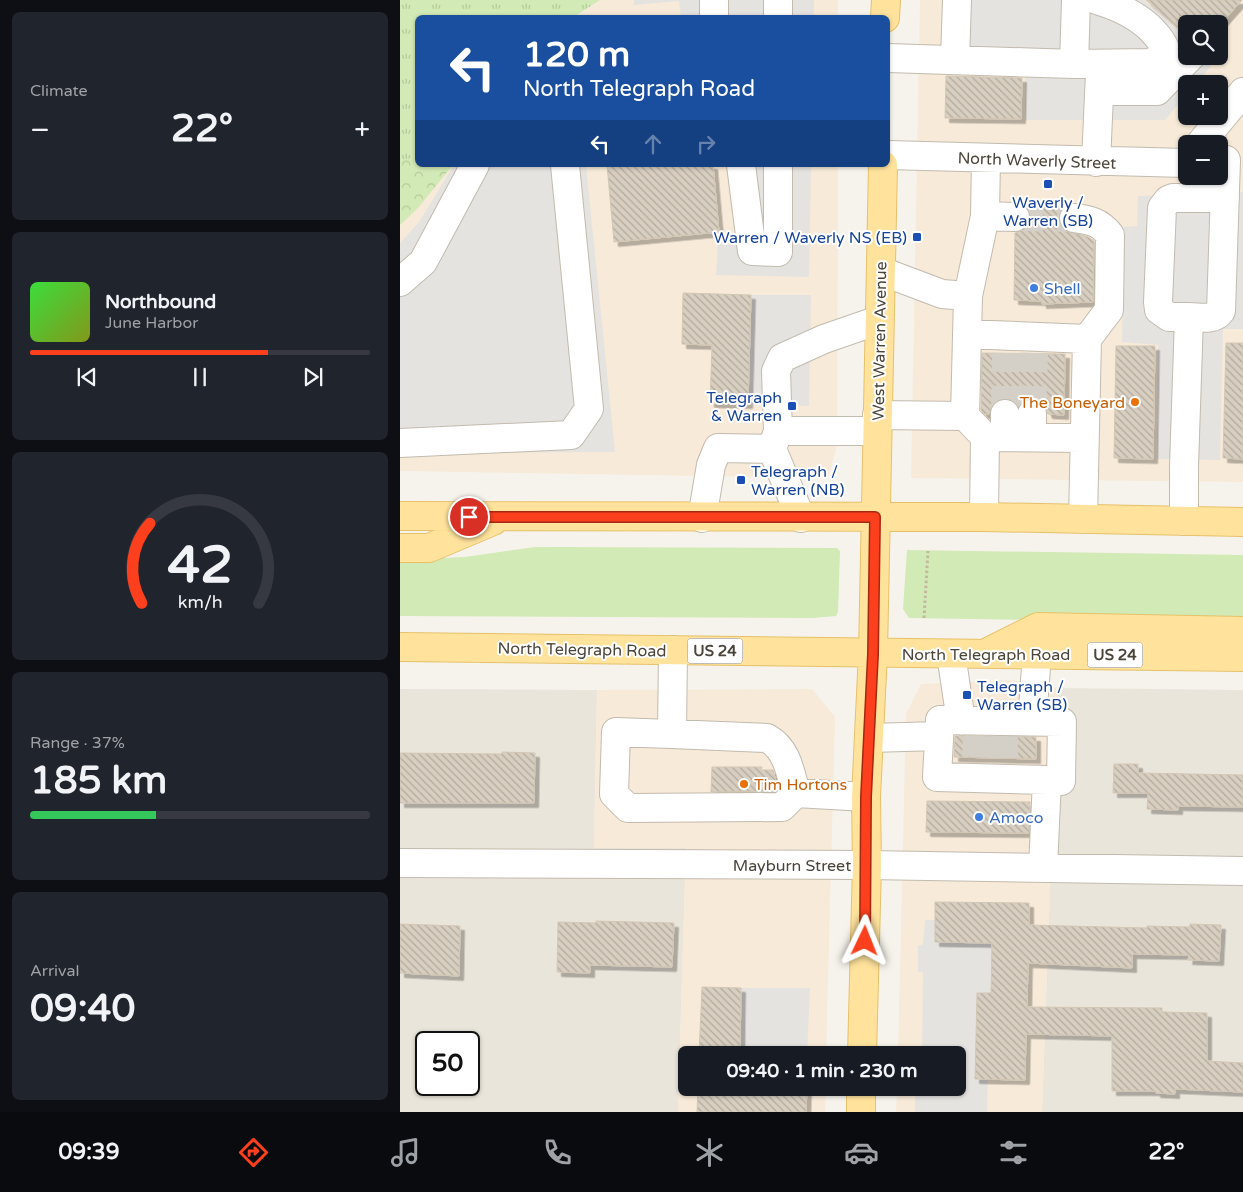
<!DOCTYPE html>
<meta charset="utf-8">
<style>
body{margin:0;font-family:"Varela Round",sans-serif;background:#20242c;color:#f1f3f6;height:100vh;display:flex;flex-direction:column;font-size:19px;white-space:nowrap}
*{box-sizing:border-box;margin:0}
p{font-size:16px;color:#9ea1a6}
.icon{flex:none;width:28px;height:28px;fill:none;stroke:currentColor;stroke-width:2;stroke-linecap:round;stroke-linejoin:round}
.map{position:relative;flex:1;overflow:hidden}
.panel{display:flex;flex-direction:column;gap:12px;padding:12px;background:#0d0f14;width:400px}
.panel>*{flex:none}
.top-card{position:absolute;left:15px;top:15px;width:475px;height:152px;border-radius:8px;box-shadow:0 1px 4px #0004;background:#1a4fa0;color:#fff;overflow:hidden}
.buttons{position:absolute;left:778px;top:15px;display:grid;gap:10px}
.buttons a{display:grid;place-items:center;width:50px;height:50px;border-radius:8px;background:#171b24;box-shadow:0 1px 4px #0004;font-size:25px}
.speed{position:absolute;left:15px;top:1031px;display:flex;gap:10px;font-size:25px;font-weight:700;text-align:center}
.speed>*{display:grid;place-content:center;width:65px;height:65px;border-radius:50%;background:#171b24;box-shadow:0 1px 4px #0004;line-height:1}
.speed .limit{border:2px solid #111;border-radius:8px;background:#fff;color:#111}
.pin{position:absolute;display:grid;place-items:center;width:42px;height:42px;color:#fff;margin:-21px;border:2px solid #fff;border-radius:50%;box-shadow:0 1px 5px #0007}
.me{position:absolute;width:55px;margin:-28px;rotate:2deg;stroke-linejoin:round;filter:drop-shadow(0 0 4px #0008)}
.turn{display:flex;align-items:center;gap:18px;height:105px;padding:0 25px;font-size:22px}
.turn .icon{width:65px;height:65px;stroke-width:2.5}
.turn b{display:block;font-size:35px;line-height:42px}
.lanes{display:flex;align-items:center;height:48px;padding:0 25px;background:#0003;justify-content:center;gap:25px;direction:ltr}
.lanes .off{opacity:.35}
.big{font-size:38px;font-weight:700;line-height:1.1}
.panel .widget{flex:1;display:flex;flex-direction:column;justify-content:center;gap:8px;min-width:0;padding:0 18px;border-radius:8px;background:#20242c}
.panel .dial{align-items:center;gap:0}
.dial svg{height:130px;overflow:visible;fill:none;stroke:#363941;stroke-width:7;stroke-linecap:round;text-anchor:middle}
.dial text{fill:#f1f3f6;stroke:none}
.song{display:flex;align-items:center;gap:15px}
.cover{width:60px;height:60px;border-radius:8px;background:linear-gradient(135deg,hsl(120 70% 55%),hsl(70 70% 35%))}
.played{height:5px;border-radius:2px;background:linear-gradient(90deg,#fc3f1d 70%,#363941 70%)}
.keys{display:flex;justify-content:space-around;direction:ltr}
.heat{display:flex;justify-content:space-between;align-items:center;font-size:28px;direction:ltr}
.charge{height:8px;border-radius:4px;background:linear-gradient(90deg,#34c759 37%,#363941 0)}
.trip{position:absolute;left:278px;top:1046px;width:288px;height:50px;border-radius:8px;background:#171b24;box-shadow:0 1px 4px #0004;font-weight:700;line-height:50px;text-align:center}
.tabs{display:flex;height:80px;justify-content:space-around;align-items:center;background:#090b0e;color:#9ea1a6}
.tabs .icon{width:35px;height:35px}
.tabs .active{color:#fc3f1d}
.tabs b{font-size:22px;color:#f1f3f6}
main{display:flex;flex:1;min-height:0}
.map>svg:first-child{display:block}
.residential{fill:#eae5da;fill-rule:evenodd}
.commercial{fill:#f7ead8;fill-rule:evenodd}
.green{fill:#d2eab5}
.forest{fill:url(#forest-crowns)}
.park{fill:url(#park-tufts)}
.parking{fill:#e5e3e0}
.building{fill:url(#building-back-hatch);stroke:#d3c7b4;filter:url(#shadow)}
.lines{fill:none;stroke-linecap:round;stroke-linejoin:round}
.minor-tunnel{stroke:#d4d0c8;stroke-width:28;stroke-dasharray:28 14;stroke-linecap:butt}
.minor-casing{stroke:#c2bbae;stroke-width:30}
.major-casing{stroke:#e6c16a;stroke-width:30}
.path{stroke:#c4b79f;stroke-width:3;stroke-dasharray:2.5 2.5;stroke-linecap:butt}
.minor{stroke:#fff;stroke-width:28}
.major{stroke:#ffe39c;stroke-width:28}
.route-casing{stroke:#a42913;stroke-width:12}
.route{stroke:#fc3f1d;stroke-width:9}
.transit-dot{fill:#1a4fb4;stroke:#fff;stroke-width:2}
.shop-dot{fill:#3f7fe0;stroke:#fff;stroke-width:2}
.food-dot{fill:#e8710a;stroke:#fff;stroke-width:2}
.labels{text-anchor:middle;stroke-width:4;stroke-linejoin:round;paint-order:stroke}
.shield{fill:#fff;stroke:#817c74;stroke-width:1}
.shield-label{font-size:15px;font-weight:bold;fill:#4b4439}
.street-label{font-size:16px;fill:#4b4439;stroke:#fff}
.transit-label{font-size:16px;fill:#164399;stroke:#fff;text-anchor:end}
.shop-label{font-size:16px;fill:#366cbe;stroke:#fff;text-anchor:start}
.food-label{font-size:16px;fill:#c56008;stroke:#fff;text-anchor:end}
</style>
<main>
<section class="panel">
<div class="widget"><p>Climate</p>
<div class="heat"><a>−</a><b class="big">22°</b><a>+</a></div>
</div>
<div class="widget">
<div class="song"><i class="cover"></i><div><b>Northbound</b><p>June Harbor</p></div></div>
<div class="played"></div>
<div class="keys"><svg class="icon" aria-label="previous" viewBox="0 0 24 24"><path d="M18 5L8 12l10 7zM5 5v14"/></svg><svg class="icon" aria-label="pause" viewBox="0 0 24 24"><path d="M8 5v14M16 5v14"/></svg><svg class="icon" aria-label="next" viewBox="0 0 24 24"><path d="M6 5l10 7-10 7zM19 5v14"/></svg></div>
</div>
<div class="widget dial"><svg viewBox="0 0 100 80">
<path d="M14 69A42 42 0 1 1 86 69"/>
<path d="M14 69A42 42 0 0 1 19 20" stroke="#fc3f1d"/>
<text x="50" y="56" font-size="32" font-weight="700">42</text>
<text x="50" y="72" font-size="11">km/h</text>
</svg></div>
<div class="widget"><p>Range · 37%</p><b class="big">185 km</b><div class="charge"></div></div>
<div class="widget"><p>Arrival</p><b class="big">09:40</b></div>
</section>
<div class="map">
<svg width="843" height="1112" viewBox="0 0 843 1112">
<defs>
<pattern id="forest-crowns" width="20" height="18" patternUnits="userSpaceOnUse" patternTransform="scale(1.25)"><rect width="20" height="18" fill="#d2eab5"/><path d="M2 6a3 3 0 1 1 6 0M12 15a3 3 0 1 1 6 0" fill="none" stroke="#b6ca9c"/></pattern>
<pattern id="park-tufts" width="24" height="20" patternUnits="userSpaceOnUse" patternTransform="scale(1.25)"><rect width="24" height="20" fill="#d2eab5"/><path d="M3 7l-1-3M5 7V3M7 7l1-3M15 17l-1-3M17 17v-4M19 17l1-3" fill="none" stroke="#b6ca9c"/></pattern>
<pattern id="building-back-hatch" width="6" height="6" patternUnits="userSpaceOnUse" patternTransform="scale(1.25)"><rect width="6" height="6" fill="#d8cfc1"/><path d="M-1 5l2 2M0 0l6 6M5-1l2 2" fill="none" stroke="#b1aa9e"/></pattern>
<filter id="shadow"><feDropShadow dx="4.5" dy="4.5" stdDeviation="0" flood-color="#0004"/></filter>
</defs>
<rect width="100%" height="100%" fill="#f6f3ec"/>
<path class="residential" d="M 657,688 L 843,690 L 843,1112 L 642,1112 Z
M 0,689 L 197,690 L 194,848 L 286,848 L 278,1112 L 0,1112 ZM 26,1042 L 69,1042 L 69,1085 L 26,1085 Z"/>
<path class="commercial" d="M 200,0 L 438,0 L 438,17 L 174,18 Z
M 520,0 L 843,0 L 843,482 L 511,478 ZM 786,24 L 819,24 L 819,56 L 786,56 ZM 786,84 L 819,84 L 819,116 L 786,116 ZM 786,144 L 819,144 L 819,176 L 786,176 Z
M 22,165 L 438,165 L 437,445 L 428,478 L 0,471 L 0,191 Z
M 613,680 L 657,688 L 642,1112 L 496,1112 L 497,1088 L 556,1088 L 556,1055 L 498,1055 L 506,714 L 521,684 Z
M 412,689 L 435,717 L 426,1055 L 286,1055 L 286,1088 L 426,1088 L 425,1112 L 278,1112 L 286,848 L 194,848 L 197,690 Z"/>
<path class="green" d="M 135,547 L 437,548 L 440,551 L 438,612 L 436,616 L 413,618 L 0,616 L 0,560 L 65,557 Z
M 507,550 L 843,555 L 843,623 L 509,618 L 503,609 Z"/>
<path class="forest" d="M 0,0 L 18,18 L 18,165 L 53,165 L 17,209 L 0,225 Z"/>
<path class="park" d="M 0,0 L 200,0 L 174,17 L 18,18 L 17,155 L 0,162 Z"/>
<path class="parking" d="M 234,0 L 414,0 L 414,17 L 281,17 L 279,1 L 234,5 Z
M 543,0 L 744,0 L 786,37 L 786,56 L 808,56 L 814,62 L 796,84 L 786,84 L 786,95 L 765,120 L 625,120 L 625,70 L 541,69 Z
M 54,165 L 186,165 L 215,452 L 0,453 L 0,243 L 19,222 Z
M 343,165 L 411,165 L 409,277 L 316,275 L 318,242 L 341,241 Z
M 843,192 L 843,329 L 823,329 L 820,460 L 757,459 L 758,345 L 722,342 L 724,227 L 737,226 L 738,196 Z
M 351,295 L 411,295 L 409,406 L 348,404 Z
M 525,920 L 535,920 L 535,942 L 592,943 L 591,993 L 577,993 L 575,1079 L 588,1079 L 587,1112 L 515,1112 L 515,1088 L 556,1088 L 556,1055 L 522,1055 L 523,972 L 518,972 L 518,946 L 523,944 Z
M 341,988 L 410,988 L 407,1055 L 340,1055 Z"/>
<path class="building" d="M 746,0 L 842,0 L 819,26 L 819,24 L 786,24 L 786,35 Z
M 546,76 L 622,78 L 621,119 L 545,118 Z
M 207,165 L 313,165 L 319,232 L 214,242 Z
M 626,207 L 663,207 L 659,216 L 660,224 L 664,230 L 688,237 L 694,241 L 693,302 L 642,304 L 642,301 L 614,300 L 615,233 L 623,230 L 628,225 L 631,217 Z
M 283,293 L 351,295 L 348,404 L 310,403 L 312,345 L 282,344 Z
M 826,343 L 843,343 L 843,459 L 823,458 Z
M 716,346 L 755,346 L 753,459 L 714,458 Z
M 582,353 L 665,354 L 664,415 L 648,414 L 645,406 L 639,400 L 632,398 L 625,400 L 618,406 L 612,400 L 605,398 L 598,400 L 592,406 L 589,414 L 584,414 L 581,410 Z
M 555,736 L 636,737 L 636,759 L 554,757 Z
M 102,752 L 135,753 L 134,803 L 0,803 L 0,753 L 102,754 Z
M 714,764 L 738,764 L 738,773 L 843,775 L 843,807 L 778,806 L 778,810 L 747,809 L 748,793 L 713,793 Z
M 312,767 L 362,767 L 361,770 L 373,770 L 378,789 L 375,791 L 311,792 Z
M 527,801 L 630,802 L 629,833 L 526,832 Z
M 535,902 L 629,903 L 629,925 L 747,928 L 747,926 L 790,927 L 790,924 L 821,925 L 819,961 L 788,960 L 789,955 L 732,954 L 732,968 L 628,963 L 627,1007 L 762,1008 L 762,1012 L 807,1013 L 807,1061 L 843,1063 L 843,1092 L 775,1089 L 775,1094 L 756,1093 L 756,1091 L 712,1091 L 712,1036 L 626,1034 L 625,1080 L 575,1079 L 577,993 L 591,993 L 592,943 L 535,942 Z
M 196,921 L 274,923 L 272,967 L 190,965 L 190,973 L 157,972 L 158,922 L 196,923 Z
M 0,924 L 60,926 L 59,976 L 0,973 Z
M 302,987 L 341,988 L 340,1055 L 299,1055 Z
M 298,1088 L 407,1088 L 406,1112 L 297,1112 Z"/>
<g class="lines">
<path class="minor-tunnel" d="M 615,217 L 674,218
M 605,414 L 606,353
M 632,414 L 634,353
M 576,757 L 577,736
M 604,758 L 604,736"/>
<defs>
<path id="minor" d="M 314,0 L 314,18
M 378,0 L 378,18
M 488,58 L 674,64 L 676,0
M 555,60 L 557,0
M 674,64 L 750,63 L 762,58 L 764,46 C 750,21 724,8 697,0
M 699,91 L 757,91 L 791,56
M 800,144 L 843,92
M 488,155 L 786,163
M 696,162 L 700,73
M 341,165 L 352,251 L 378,252 L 378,165
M 585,216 L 615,217
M 674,218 C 690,220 700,222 710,235 L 709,310 L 687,339 L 683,519
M 481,271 L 542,294 L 568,296 L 585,216 L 586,158
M 0,282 L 23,262 L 75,165
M 568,296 L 565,416 L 585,437 L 684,438
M 789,317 L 769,317 L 759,310 L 758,302 L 762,208 L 768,200 L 773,198 L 825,198
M 567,334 L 687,339
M 477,415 L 565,416
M 378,431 L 477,431
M 605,437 L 605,414
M 632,437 L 632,414
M 0,443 L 171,435 L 189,409 L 165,165
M 372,449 L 378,431 L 376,371 L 382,358 L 424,339 L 479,320
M 584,517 L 585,437
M 302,518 L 311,465 L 318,448 L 372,449 L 401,518
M 784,521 L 784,466 L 789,317 C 800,317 814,321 821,311 L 826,160
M 273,650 L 272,734 L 367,738 C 387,749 390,771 396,793 L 466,797
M 551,654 L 561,721
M 632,721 L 637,654
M 272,734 L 216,732 L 214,794 L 228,808 L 382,807 L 396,793
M 470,738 L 539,736
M 0,863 L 467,865 L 843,871
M 643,868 L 647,780 L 537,777 L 540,720 L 662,722 L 661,781 L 647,780"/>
<path id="major" d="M 485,18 L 486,0
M 0,516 L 584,517 L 843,522
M 0,548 L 29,548 L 93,521
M 0,647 L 843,657
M 590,651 L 638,627 L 843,631
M 462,1055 L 467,865 L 466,797 L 473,653 L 483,165
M 461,1112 L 461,1088"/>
</defs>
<use href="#minor" class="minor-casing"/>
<use href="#major" class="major-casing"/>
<path class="path" d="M 524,618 L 528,551"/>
<use href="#minor" class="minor"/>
<use href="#major" class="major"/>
</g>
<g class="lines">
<defs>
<path id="route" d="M 69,517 L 475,517 L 473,654 L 466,797 L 465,941"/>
</defs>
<use href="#route" class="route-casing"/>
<use href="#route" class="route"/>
</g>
<g class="transit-dot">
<rect x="643" y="179" width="10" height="10" rx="2.5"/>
<rect x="512" y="232" width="10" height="10" rx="2.5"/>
<rect x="387" y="401" width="10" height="10" rx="2.5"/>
<rect x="336" y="475" width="10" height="10" rx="2.5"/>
<rect x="562" y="690" width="10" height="10" rx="2.5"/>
</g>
<g class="shop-dot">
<circle cx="634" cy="288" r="5"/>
<circle cx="579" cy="817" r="5"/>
</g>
<g class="food-dot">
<circle cx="735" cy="402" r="5"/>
<circle cx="344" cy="784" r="5"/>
</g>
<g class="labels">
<g class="shield">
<rect x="287.5" y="638.5" width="55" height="25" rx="4"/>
<rect x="687.5" y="642.5" width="55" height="25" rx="4"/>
</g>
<g class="shield-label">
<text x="315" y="656">US 24</text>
<text x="715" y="660">US 24</text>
</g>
<g class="street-label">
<text transform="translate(637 160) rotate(2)" y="6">North Waverly Street</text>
<text transform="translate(479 341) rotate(-89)" y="6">West Warren Avenue</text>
<text transform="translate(182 649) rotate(1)" y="6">North Telegraph Road</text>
<text x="586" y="660">North Telegraph Road</text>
<text x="392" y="871">Mayburn Street</text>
</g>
<g class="transit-label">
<text x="648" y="208" text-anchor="middle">Waverly /<tspan x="648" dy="18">Warren (SB)</tspan></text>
<text x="507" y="243">Warren / Waverly NS (EB)</text>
<text x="382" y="403">Telegraph<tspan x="382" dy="18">&amp; Warren</tspan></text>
<text x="351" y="477" text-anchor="start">Telegraph /<tspan x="351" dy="18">Warren (NB)</tspan></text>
<text x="577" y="692" text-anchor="start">Telegraph /<tspan x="577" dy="18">Warren (SB)</tspan></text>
</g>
<g class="shop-label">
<text x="644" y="294">Shell</text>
<text x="589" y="823">Amoco</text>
</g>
<g class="food-label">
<text x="725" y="408">The Boneyard</text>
<text x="354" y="790" text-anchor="start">Tim Hortons</text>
</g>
</g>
</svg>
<div class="buttons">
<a><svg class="icon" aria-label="search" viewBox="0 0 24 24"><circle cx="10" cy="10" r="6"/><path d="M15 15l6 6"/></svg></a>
<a>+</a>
<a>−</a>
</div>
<div class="speed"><div class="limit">50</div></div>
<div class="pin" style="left:69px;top:517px;background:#d93025"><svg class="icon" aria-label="arrive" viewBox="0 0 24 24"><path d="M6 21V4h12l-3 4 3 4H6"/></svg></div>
<svg class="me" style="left:465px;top:941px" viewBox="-20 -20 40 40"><path d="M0-17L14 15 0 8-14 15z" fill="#fc3f1d" stroke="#fff" stroke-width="4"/></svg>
<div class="trip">09:40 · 1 min · 230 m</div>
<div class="top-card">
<div class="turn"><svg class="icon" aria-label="left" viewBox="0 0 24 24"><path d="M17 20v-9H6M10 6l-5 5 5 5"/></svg><div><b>120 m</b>North Telegraph Road</div></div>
<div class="lanes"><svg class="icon" aria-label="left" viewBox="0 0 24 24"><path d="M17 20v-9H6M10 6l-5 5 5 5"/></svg><svg class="icon off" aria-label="ahead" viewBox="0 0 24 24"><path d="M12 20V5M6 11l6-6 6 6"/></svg><svg class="icon off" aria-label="right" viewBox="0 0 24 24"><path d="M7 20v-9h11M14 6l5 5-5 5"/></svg></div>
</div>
</div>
</main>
<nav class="tabs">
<b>09:39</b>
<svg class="icon active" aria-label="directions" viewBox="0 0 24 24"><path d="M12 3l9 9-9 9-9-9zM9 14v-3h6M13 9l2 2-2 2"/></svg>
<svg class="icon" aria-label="music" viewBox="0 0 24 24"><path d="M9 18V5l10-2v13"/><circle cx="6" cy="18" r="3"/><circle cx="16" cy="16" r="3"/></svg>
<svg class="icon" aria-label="phone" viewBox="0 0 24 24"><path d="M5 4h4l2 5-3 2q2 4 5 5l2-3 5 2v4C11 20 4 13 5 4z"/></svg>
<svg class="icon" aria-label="climate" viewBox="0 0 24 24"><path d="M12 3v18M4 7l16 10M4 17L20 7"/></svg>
<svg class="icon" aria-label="car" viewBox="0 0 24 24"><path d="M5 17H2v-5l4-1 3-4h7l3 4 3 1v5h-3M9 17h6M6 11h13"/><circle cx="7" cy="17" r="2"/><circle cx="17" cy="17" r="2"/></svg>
<svg class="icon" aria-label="filters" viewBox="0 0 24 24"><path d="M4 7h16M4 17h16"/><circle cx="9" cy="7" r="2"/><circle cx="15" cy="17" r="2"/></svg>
<b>22°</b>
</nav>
